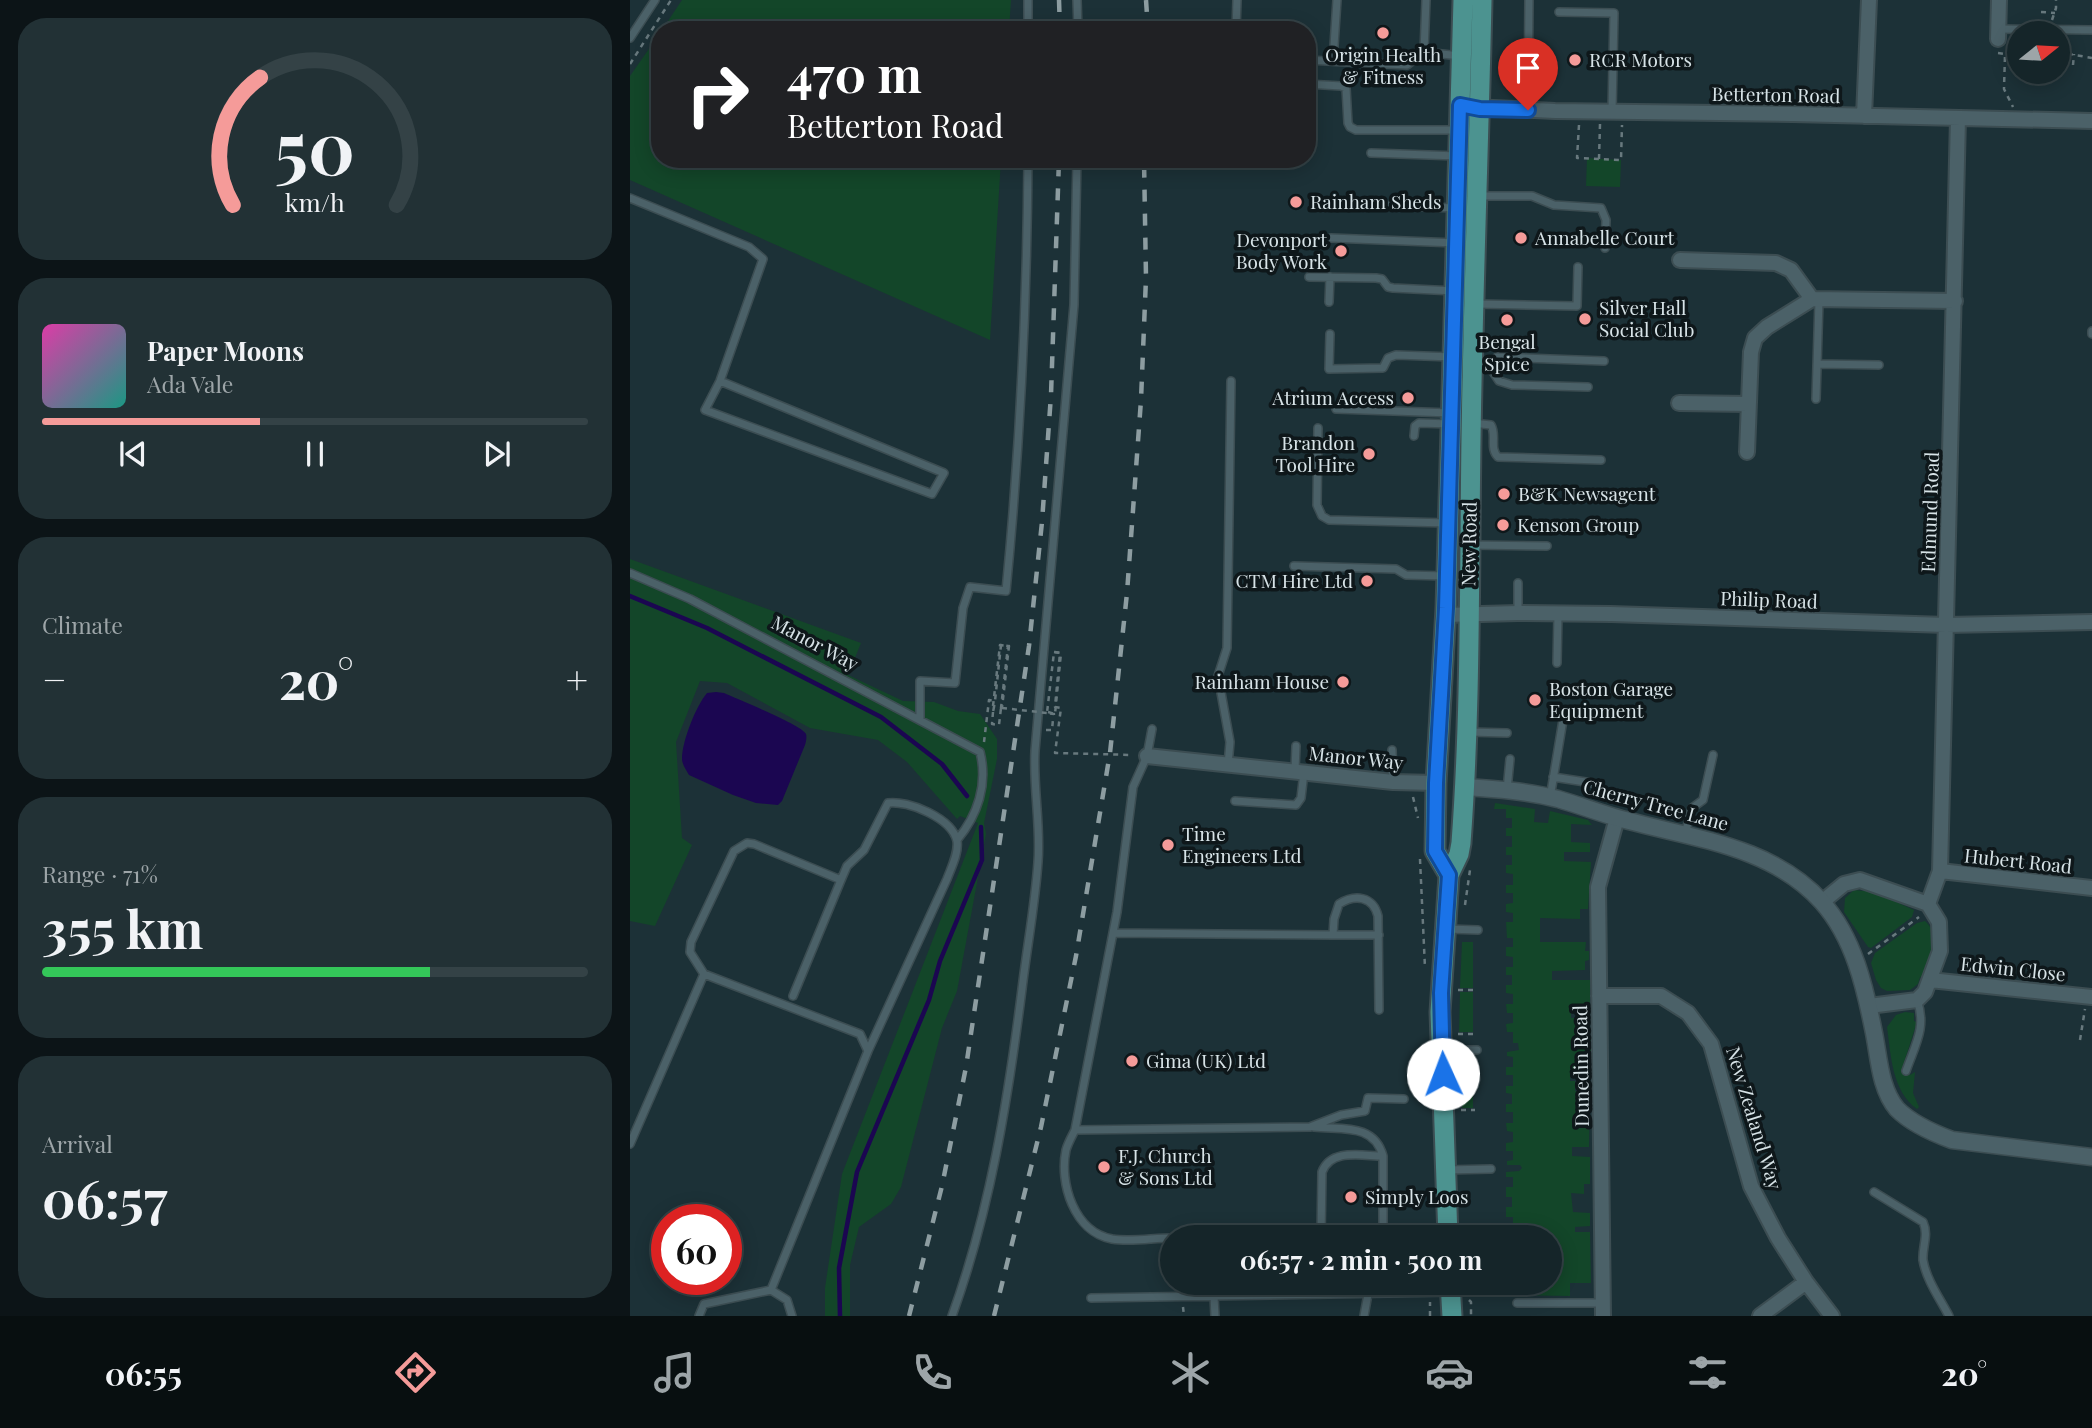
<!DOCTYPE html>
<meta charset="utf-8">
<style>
body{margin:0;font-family:"Playfair Display",serif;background:#223135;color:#f1f3f6;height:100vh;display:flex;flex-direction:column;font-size:26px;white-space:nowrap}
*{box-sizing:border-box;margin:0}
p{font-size:23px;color:#9da5a8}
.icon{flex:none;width:38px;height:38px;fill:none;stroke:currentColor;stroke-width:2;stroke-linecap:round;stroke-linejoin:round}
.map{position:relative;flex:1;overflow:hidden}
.details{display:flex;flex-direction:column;gap:18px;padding:18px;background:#0c1417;width:630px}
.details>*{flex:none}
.top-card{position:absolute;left:21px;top:21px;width:665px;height:147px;border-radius:28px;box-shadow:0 4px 18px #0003,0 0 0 2px #344246;background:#202124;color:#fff;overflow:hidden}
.needle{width:46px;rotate:72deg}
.buttons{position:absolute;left:1377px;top:21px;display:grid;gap:14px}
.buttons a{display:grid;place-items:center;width:63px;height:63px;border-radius:50%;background:#152529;box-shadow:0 4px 18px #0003,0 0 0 2px #344246;font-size:35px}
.speed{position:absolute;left:21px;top:1204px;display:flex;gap:14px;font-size:35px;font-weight:700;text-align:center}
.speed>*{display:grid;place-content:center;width:91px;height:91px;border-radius:50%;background:#152529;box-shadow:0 4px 18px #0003,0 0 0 2px #344246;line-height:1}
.speed .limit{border:10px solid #d22;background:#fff;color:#111}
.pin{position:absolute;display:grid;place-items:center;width:60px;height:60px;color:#fff;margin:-72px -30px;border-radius:50% 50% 50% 0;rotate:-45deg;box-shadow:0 0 7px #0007}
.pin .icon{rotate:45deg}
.me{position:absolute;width:77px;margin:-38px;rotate:358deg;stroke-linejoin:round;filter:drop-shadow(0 0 5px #0008)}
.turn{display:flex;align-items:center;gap:24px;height:147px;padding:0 21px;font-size:32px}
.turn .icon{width:91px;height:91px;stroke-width:2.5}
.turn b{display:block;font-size:49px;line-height:60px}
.big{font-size:52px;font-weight:700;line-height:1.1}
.details .widget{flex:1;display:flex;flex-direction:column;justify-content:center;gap:10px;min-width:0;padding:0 24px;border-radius:28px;background:#223135}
.details .dial{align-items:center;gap:0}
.dial svg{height:182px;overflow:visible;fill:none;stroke:#344246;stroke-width:7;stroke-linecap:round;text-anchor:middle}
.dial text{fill:#f1f3f6;stroke:none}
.song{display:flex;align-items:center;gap:21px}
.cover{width:84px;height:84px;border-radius:10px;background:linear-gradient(135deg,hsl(320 70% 55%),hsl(170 70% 35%))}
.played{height:7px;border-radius:4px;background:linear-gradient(90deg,#f59b99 40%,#344246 40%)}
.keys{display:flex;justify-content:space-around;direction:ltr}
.heat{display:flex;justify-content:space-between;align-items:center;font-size:38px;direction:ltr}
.charge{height:10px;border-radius:5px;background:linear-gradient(90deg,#34c759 71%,#344246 0)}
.trip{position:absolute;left:530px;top:1225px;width:402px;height:70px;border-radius:35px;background:#152529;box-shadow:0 4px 18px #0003,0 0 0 2px #344246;font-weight:700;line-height:70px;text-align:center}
.menu{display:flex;height:112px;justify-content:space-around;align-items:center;background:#080f10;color:#9da5a8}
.menu .icon{width:49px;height:49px}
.menu .current{color:#f59b99}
.menu b{font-size:32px;color:#f1f3f6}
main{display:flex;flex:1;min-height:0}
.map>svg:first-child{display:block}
.green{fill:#134629}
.water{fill:#1b0651}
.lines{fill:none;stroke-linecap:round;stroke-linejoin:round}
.stream{stroke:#1b0651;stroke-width:4.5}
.service-casing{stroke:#3c4d52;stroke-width:10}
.minor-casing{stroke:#3c4d52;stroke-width:18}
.tertiary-casing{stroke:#3c4d52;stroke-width:19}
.primary-casing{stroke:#3c4d52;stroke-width:23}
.path{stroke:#68797e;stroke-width:2.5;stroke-dasharray:5 5;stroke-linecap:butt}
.service{stroke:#4b6168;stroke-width:7}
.minor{stroke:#4b6168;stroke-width:14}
.tertiary{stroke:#4b6168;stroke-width:16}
.primary{stroke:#4c9390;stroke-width:19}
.rail{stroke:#8d9da1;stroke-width:4.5;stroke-dasharray:12 12;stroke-linecap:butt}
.path-bridge{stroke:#68797e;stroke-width:2.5;stroke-dasharray:5 5;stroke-linecap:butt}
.route-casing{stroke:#114b97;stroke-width:18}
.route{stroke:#1a73e8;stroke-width:12}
.poi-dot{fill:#f59b99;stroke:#0e171a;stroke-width:2.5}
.labels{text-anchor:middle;stroke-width:7;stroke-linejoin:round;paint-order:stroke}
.poi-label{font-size:19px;fill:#d7e3e7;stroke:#0e171a;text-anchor:start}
.street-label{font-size:19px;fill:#d7e3e7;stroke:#0e171a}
</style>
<main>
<section class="details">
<div class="widget dial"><svg viewBox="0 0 100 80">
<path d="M14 69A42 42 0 1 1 86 69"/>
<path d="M14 69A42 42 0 0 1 26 13" stroke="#f59b99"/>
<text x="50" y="56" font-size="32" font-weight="700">50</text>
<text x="50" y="72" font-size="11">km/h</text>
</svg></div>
<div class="widget">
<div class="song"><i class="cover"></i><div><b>Paper Moons</b><p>Ada Vale</p></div></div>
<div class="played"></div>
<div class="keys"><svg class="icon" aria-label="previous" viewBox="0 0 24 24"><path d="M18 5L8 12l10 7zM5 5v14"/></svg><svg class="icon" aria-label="pause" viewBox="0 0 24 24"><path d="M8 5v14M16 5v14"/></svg><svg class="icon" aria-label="next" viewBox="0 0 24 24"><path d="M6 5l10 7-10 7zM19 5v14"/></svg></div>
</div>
<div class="widget"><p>Climate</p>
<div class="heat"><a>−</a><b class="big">20°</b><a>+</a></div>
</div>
<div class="widget"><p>Range · 71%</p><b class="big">355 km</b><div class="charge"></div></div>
<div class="widget"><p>Arrival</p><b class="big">06:57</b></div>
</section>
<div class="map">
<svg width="1462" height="1316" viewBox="0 0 1462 1316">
<rect width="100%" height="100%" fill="#1c3137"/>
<path class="green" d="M 52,0 L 381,0 L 379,30 L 32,30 Z
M 30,33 L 30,159 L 371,159 L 360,340 L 0,180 L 0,76 Z
M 957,158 L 991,160 L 990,187 L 956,186 Z
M 0,559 L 231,643 L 218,675 L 273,701 L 304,702 L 328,711 L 350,714 L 367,739 L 367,759 L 354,823 L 356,834 L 327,991 L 312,1028 L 271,1187 L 261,1204 L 229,1227 L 220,1265 L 220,1316 L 195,1316 L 195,1288 L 212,1174 L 348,823 L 330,816 L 327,819 L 277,762 L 248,740 L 180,728 L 97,683 L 70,681 L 46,742 L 52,838 L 62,845 L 25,926 L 0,921 Z
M 865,803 L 905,809 L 904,822 L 918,823 L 920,811 L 958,820 L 962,825 L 941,824 L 941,842 L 960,843 L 960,852 L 934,852 L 934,861 L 961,862 L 958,909 L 950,909 L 950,919 L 910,918 L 910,942 L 956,942 L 955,951 L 959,951 L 959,960 L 955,961 L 955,970 L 922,971 L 922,980 L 960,980 L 960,1009 L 941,1009 L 941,1018 L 955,1018 L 955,1027 L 948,1027 L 948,1037 L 961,1038 L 961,1051 L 957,1051 L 957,1062 L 960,1062 L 960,1071 L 941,1071 L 940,1081 L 945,1081 L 945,1091 L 960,1091 L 959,1147 L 942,1147 L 942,1156 L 960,1157 L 960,1184 L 954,1184 L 954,1194 L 941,1193 L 943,1212 L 960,1213 L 960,1226 L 945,1227 L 945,1232 L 960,1232 L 961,1283 L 940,1283 L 940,1296 L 877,1295 L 877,1288 L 883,1288 L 883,1283 L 920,1283 L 920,1237 L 877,1237 L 876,1228 L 883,1227 L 883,1217 L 876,1217 L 876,1207 L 882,1207 L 882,1197 L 876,1197 L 876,1187 L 883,1187 L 883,1177 L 876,1177 L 876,1172 L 889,1171 L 892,1168 L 890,1165 L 877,1165 L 877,1161 L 883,1160 L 883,1151 L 876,1151 L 876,1143 L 883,1142 L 883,1132 L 877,1131 L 876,1123 L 883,1123 L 883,1112 L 876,1112 L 876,1104 L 882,1104 L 882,1094 L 876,1093 L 876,1086 L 883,1086 L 883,1075 L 876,1075 L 876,1067 L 883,1067 L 883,1057 L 877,1056 L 877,1052 L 889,1050 L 888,1043 L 883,1043 L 883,1032 L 877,1032 L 876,1024 L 883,1023 L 883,1013 L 877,1013 L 876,1004 L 883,1004 L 883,994 L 876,993 L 876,985 L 882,985 L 882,975 L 876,975 L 876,967 L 883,967 L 883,957 L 876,956 L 876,947 L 883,947 L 883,938 L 877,938 L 876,922 L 883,922 L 883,913 L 876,912 L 876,904 L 883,903 L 883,893 L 876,893 L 876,885 L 883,885 L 883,874 L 876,873 L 876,865 L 882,865 L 882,855 L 876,855 L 876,847 L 882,847 L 882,836 L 876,836 L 876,828 L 882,828 L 882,818 L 876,818 L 876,809 L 864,809 Z
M 1235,888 L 1284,910 L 1282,917 L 1241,948 L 1238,947 L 1214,912 L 1215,898 L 1224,890 L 1234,891 Z
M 1295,921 C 1312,936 1300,960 1294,978 L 1290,977 L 1288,984 L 1280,990 L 1257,991 L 1251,988 L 1246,980 L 1241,963 L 1245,953 L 1287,923 Z
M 832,942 L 843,942 L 843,988 L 830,988 Z
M 830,992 L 843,992 L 843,1032 L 829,1032 Z
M 1275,1012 L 1284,1013 L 1284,1021 L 1287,1022 L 1271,1072 L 1280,1075 L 1285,1072 L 1283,1093 L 1289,1107 L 1287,1109 C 1262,1091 1261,1056 1257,1027 L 1266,1015 Z
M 843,1053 L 843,1108 L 832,1108 L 830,1054 Z"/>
<path class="water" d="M 86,692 L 94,693 C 107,699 172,725 176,734 C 177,737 176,742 175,745 L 152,801 L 148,805 L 126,803 L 103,795 L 59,775 C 56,770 52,764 52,759 C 52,741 66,706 77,693 Z"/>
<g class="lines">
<path class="stream" d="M 0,596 L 77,628 L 251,717 L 312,764 L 337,796
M 210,1316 L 209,1268 L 227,1172 L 299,1000 L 310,961 L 352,860 L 351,827"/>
<defs>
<path id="service" d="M 398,0 L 398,30
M 447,0 L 448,30
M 796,0 L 794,52 L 830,56
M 929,12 L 984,13 L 982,112
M 1368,29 L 1462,30
M 606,30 L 607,0
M 0,38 L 25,0
M 677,60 L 777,65 L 794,52
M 703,61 L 707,0
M 677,84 L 711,86 L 716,88 L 718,123 L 720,127 L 726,130 L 829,130
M 898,110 L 899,0
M 741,153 L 828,156
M 848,196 L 902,196 L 924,205 L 971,208 L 976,220 L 975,248
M 0,198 L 119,247 L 133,259 L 90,381 L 75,410 L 302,494 L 314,473 L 90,381
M 709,204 L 827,208
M 701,238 L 826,243
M 679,277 L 746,278 L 752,279 L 758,287 L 763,288 L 825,291
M 699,302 L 700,277
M 847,304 L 947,306 L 948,267
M 700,334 L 699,369 L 753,368 L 758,358 L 766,355 L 823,357
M 1462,334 L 1462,331
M 1187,364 L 1249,365
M 843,365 L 859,366 L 869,381 L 882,385 L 958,387
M 859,366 L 867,357 L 974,361
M 1186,399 L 1189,300
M 706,409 L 821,413
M 842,423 L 861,425 C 867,435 859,448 868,457 L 971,460
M 688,428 L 687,505 L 692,516 L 699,520 L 818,523
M 784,436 L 785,426 L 789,423 L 821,424
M 841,545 L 917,546
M 664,566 L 766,569 L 776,575 L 816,576
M 0,573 L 60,599 L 350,752 C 358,784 348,815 327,840
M 888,613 L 888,583
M 927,663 L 928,614
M 290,720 L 290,681 L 325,683 L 333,608 L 340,587 L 376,591 C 390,448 397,303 398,159
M 522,729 L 517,756 L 503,787 L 487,912 L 445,1130 C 442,1136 438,1143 436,1150 C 429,1183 444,1232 482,1239 C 501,1242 523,1238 542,1238
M 839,732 L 877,733
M 762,750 L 763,781
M 598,765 L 600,742 L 588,676 L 597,648 L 601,381
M 665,770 L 666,746
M 923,777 L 962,783
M 877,790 L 880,759
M 920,798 L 933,720
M 605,801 L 666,805 L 671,798 L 674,772
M 1055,834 L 1062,808 L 1073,800 L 1083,755
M 817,929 L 848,930
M 483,933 L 703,935 L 704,919 L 709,904 C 725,894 743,896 748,916 L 749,1010
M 703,935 L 749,935
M 74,974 L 60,952 L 61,942 L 104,851 L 117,843 L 124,844 L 211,880
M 163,996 L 211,880 L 217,866 L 234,850 L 258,803 C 278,800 322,818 327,841 C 329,853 321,868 317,879 L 238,1051
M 813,1050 L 847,1050
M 1276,1071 C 1285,1045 1297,1027 1287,1000
M 684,1127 C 712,1130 744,1123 753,1156 L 753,1237
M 445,1130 L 680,1127 L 711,1115 L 735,1111 L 738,1098 L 774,1099
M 0,1144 L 74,974 L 230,1034 L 238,1051 L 141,1290 L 74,1304 L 69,1316
M 816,1170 L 861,1169
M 1244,1192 L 1293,1222 C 1299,1235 1292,1247 1293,1260 C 1296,1279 1310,1299 1319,1316
M 562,1237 L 605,1237
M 691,1237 L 692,1172 C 701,1148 732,1156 753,1156
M 141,1290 L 157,1300 L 162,1316
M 584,1296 L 585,1316
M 461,1298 L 820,1292
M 887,1303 L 973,1303
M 322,1316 C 360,1211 378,1100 392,989 C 397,947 405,905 408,862 C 411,826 403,788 405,751 L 444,305 L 447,159
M 734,1316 L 738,1294"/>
<path id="minor" d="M 1368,39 L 1369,0
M 841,107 L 925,111 L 1162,114 L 1462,121
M 1234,116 L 1239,0
M 1050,260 L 1146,263 L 1161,270 L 1182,299
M 1049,403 L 1118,404
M 1117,452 L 1121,352 L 1125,338 L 1137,327 L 1182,299 L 1325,301
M 815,615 L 888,613 L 981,614 L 1316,625 L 1462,622
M 517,756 L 763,782 L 806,783
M 1310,871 L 1462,888
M 1192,902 L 1214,884 L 1230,880 L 1298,904 L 1309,922 L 1310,951 L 1295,992 L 1287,1000 L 1239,1006
M 1298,904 L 1310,871 L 1328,118
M 1300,980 L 1462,997
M 969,996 L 1031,996 L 1058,1013 L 1081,1044 L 1121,1186 L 1148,1238 L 1176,1282 L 1202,1316
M 973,1316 L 968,887 L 987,818
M 1130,1316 L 1176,1282"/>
<path id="tertiary" d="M 834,787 C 865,789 897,791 928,799 C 952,806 975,815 999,821 C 1066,839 1143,847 1192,902 C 1224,938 1235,987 1244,1033 C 1249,1058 1250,1089 1267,1109 C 1282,1124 1303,1133 1322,1140 L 1462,1157"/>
<path id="primary" d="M 819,875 L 805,851 L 806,783 L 816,608 L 833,0
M 818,1237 L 810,1012 L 819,875 L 829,854 L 831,843 C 841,709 839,574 841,440 C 843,293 849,147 852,0
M 820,1283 L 822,1316"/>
</defs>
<use href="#service" class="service-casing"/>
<use href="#minor" class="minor-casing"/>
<use href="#tertiary" class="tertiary-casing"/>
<use href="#primary" class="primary-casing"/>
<path class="path" d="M 1411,12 L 1425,13
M 1422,20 L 1426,8 L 1426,0
M 1380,46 L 1390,45
M 1428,52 L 1462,58
M 1368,53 L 1375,54 L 1374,89 L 1383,107
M 0,64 L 41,0
M 1443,65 L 1444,54
M 949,125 L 947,158 L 991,160 L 992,125
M 969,159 L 970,124
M 424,652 L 430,653 L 425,707 L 431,708 L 425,753 L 503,755
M 363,712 L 362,724 L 369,725 L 371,708
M 416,730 L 422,730 L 423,719
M 354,742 L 359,700 L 365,701 L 371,645 L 378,646 L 371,708 L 363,706
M 783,797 L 788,818
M 790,859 L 795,968
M 835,905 L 840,870
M 1238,954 L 1289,917
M 828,990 L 845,990
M 828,1034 L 845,1034
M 1450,1040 L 1455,1009
M 831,1110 L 845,1110
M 839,1300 L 841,1302 L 841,1316
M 553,1307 L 554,1316
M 800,1316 L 800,1302"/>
<use href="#service" class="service"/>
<use href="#minor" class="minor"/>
<use href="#tertiary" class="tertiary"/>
<use href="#primary" class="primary"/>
<path class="rail" d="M 429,0 L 430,30
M 516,0 L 518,30
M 279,1316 L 312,1186 L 336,1067 L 399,646 L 412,522 L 421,395 L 429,159
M 364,1316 L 411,1127 L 446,956 L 480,753 L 497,593 L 511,400 L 516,278 L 514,159"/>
<path class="path-bridge" d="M 363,706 L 370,645 L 379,646 L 372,708 L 364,707 L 363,712
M 372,708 L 417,713
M 418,712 L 425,714 L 431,653 L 424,652 L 417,713 L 424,714 L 423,719"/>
</g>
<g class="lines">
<defs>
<path id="route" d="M 813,1074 L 811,993 L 819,875 L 805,851 L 806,783 L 816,608 L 830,105 L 850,109 L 898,110"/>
</defs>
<use href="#route" class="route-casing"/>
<use href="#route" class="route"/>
</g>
<g class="poi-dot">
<circle cx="753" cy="33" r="7"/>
<circle cx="945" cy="60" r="7"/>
<circle cx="666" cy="202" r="7"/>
<circle cx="891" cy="238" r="7"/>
<circle cx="711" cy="251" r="7"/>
<circle cx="955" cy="319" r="7"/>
<circle cx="877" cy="320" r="7"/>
<circle cx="778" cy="398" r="7"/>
<circle cx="739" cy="454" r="7"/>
<circle cx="874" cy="494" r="7"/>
<circle cx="873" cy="525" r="7"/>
<circle cx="737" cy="581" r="7"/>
<circle cx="713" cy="682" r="7"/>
<circle cx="905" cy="700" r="7"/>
<circle cx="538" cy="845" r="7"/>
<circle cx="502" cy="1061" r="7"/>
<circle cx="474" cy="1167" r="7"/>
<circle cx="721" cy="1197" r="7"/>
</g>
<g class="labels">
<g class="poi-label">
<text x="753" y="62" text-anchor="middle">Origin Health<tspan x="753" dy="22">&amp; Fitness</tspan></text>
<text x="959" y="67">RCR Motors</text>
<text x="680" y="209">Rainham Sheds</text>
<text x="905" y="245">Annabelle Court</text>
<text x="697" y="247" text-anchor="end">Devonport<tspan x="697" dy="22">Body Work</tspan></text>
<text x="969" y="315">Silver Hall<tspan x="969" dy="22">Social Club</tspan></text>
<text x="877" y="349" text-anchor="middle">Bengal<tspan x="877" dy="22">Spice</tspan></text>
<text x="764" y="405" text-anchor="end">Atrium Access</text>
<text x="725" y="450" text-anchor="end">Brandon<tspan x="725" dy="22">Tool Hire</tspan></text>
<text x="888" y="501">B&amp;K Newsagent</text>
<text x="887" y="532">Kenson Group</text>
<text x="723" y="588" text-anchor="end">CTM Hire Ltd</text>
<text x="699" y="689" text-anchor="end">Rainham House</text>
<text x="919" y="696">Boston Garage<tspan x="919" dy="22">Equipment</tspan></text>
<text x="552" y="841">Time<tspan x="552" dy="22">Engineers Ltd</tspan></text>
<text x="516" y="1068">Gima (UK) Ltd</text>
<text x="488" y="1163">F.J. Church<tspan x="488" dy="22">&amp; Sons Ltd</tspan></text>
<text x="735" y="1204">Simply Loos</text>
</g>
<g class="street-label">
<text transform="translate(1146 95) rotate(1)" y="7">Betterton Road</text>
<text transform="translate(1300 512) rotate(-88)" y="7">Edmund Road</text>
<text transform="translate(839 544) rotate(-89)" y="7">New Road</text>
<text transform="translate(1139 600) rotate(2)" y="7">Philip Road</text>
<text transform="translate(185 643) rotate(28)" y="7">Manor Way</text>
<text transform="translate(726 758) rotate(6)" y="7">Manor Way</text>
<text transform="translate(1026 805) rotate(15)" y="7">Cherry Tree Lane</text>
<text transform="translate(1388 861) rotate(6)" y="7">Hubert Road</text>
<text transform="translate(1383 969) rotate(6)" y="7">Edwin Close</text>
<text transform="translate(951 1066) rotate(-91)" y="7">Dunedin Road</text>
<text transform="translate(1124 1118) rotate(73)" y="7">New Zealand Way</text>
</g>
</g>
</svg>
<div class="buttons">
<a><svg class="needle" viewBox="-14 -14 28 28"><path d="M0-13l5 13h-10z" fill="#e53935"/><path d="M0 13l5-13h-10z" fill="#9da5a8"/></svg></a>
</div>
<div class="speed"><div class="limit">60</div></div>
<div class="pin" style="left:898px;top:110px;background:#d93025"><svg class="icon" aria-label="arrive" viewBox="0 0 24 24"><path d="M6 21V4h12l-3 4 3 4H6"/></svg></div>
<svg class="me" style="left:813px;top:1074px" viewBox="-20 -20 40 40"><circle r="19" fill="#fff"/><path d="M0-13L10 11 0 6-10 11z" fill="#1a73e8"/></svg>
<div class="trip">06:57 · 2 min · 500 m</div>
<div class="top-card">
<div class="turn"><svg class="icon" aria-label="right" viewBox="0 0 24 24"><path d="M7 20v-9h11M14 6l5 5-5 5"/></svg><div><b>470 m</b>Betterton Road</div></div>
</div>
</div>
</main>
<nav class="menu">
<b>06:55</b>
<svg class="icon current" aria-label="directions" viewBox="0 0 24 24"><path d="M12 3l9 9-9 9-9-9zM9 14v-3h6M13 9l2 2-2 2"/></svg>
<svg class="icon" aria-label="music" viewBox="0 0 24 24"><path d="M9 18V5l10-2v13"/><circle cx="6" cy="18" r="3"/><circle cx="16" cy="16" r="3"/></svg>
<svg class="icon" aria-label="phone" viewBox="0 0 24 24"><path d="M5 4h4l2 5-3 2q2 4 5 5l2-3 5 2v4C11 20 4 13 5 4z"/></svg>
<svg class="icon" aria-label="climate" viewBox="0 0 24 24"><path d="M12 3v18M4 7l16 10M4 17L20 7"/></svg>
<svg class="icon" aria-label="car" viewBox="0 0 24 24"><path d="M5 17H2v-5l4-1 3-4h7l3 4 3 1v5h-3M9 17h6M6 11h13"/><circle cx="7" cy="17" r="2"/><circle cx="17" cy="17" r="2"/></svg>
<svg class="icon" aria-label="filters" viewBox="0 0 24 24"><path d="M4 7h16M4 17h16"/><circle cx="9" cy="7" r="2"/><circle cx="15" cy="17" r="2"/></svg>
<b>20°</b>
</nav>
